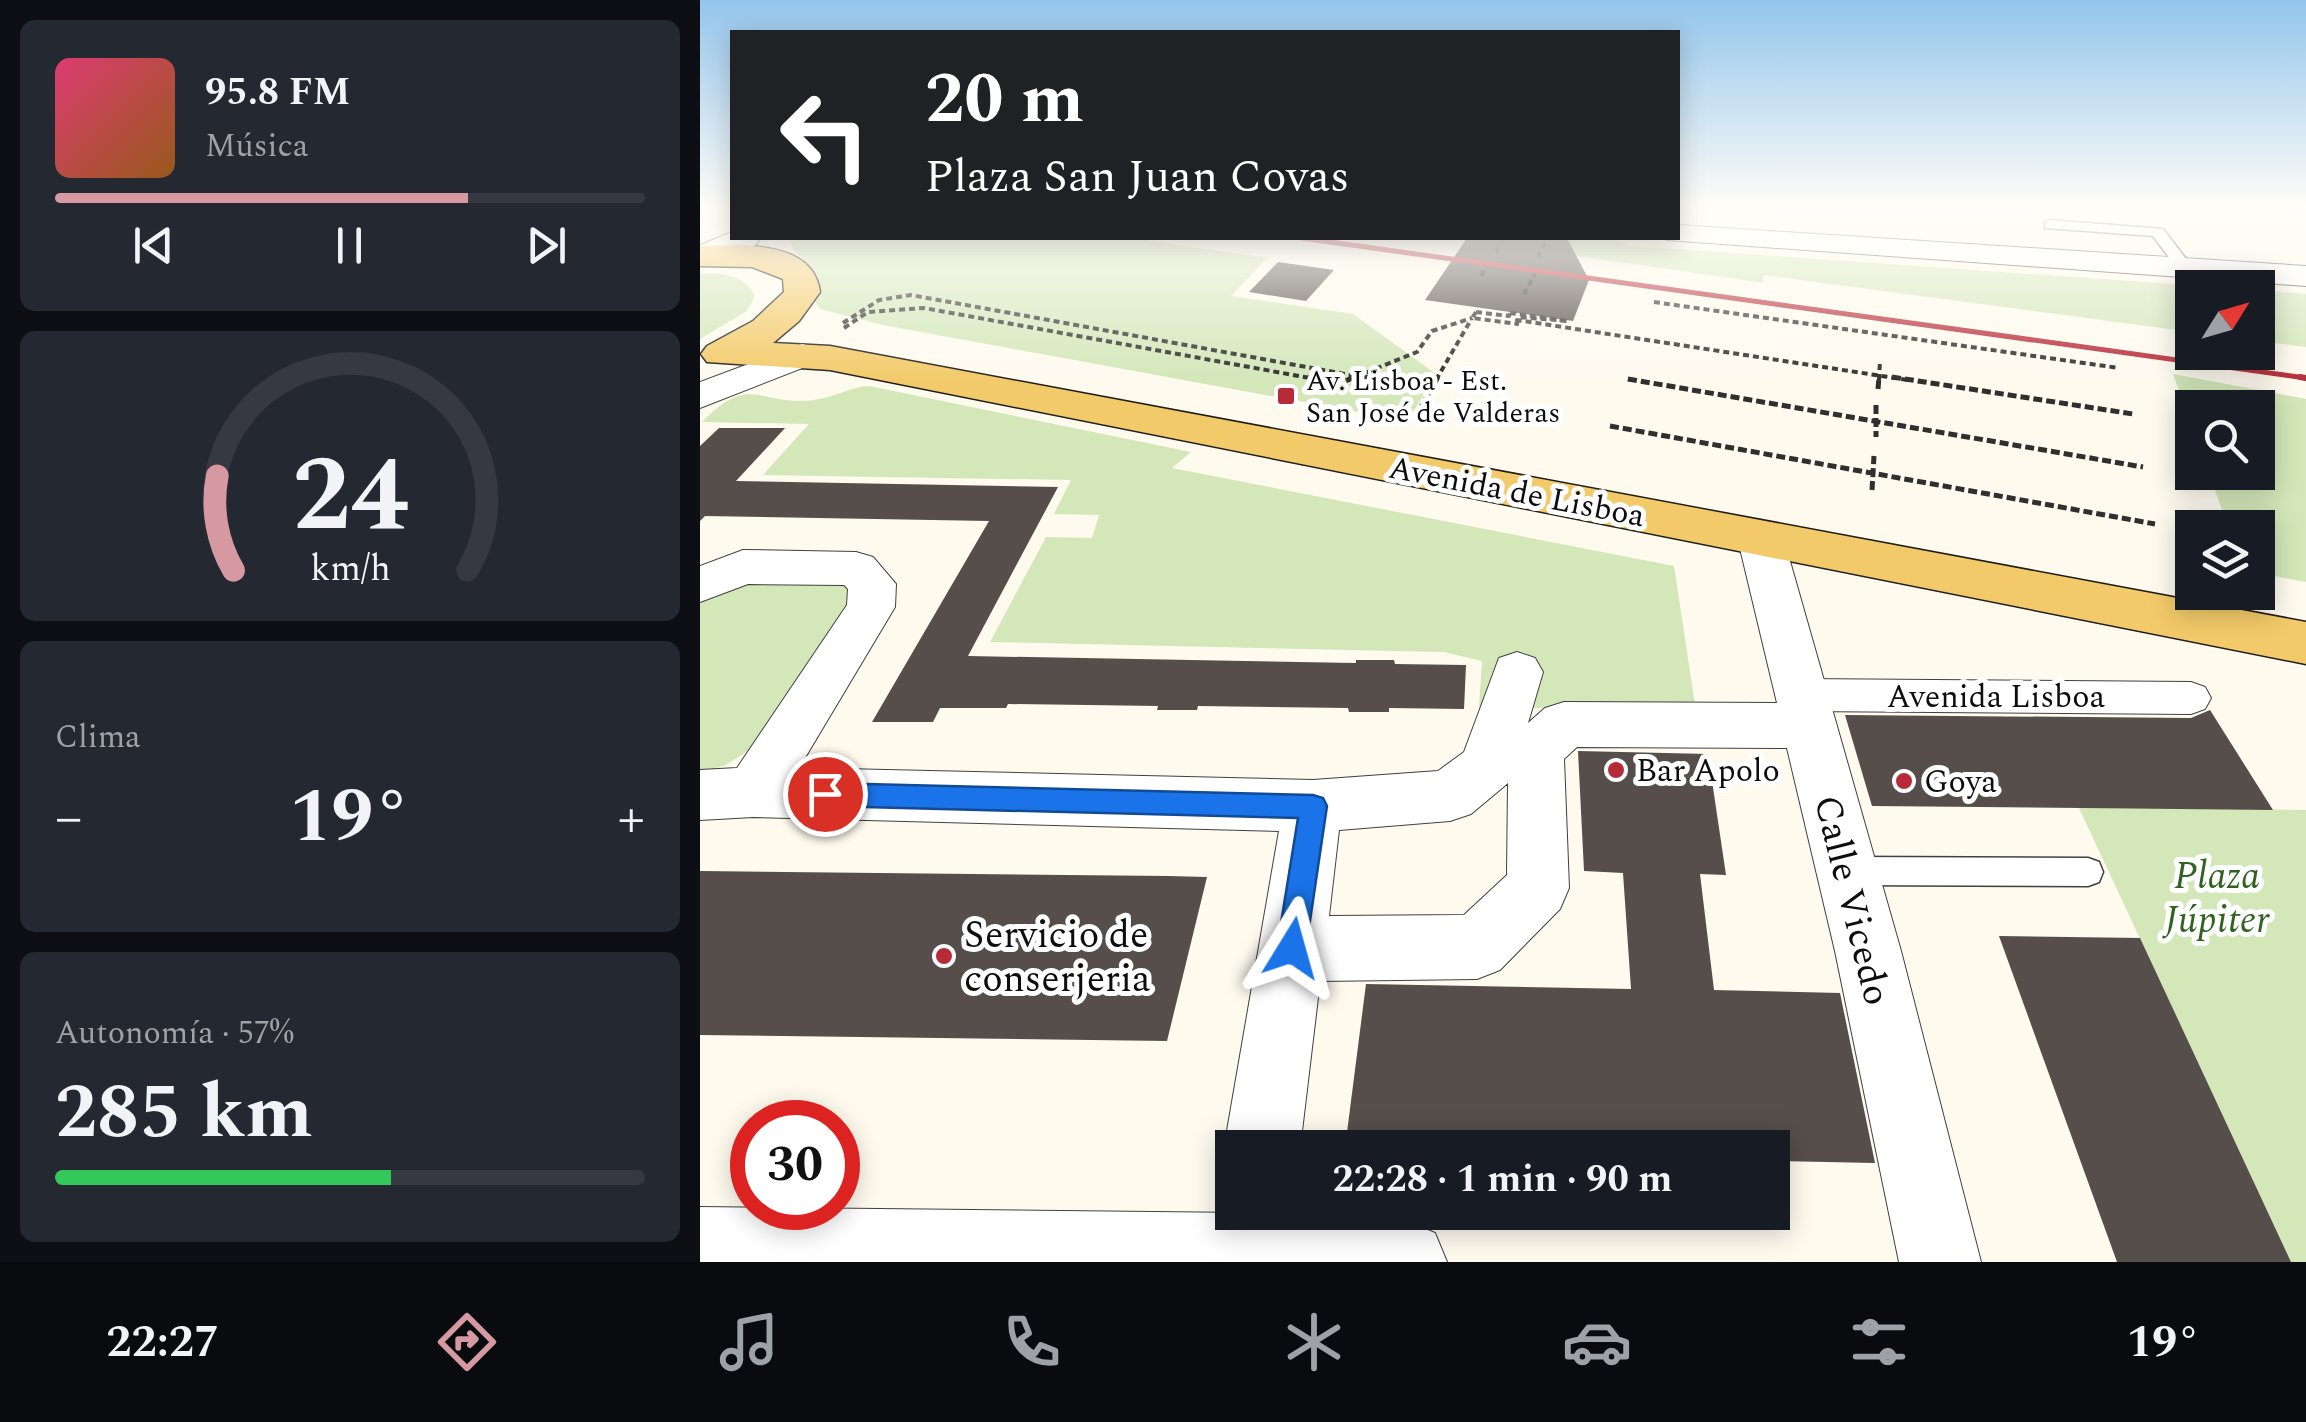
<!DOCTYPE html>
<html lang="es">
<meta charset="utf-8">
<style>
body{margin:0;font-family:Spectral,serif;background:#242831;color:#f1f3f6;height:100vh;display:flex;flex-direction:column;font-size:38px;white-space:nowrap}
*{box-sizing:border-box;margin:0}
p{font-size:32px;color:#9ea1a6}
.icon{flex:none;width:55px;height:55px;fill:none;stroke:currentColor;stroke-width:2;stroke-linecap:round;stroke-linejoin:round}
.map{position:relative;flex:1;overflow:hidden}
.side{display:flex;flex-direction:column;gap:20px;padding:20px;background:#0d0f14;width:700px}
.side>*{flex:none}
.top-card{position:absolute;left:30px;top:30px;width:950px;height:210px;border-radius:0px;box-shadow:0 5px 25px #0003;background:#202124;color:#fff;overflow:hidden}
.needle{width:65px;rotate:53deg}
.fabs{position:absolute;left:1475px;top:270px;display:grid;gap:20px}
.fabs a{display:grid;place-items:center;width:100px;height:100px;border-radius:0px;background:#171b24;box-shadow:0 5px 25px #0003;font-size:50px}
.speed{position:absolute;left:30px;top:1100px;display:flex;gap:20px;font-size:50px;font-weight:700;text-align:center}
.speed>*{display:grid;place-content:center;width:130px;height:130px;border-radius:50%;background:#171b24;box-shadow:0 5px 25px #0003;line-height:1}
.speed .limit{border:15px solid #d22;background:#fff;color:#111}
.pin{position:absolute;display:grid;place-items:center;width:85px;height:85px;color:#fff;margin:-42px;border:5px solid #fff;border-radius:50%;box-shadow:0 2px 10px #0007}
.me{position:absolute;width:110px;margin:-55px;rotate:8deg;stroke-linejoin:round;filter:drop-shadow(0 0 8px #0008)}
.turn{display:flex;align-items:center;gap:35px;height:210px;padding:0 30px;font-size:45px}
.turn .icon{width:130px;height:130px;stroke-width:2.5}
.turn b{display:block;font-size:70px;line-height:85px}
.big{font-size:75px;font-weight:700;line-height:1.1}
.side .widget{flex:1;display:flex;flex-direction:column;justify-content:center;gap:15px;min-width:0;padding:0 35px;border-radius:15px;background:#242831}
.side .dial{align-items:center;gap:0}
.dial svg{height:260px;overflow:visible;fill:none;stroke:#363941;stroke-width:7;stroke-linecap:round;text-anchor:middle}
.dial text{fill:#f1f3f6;stroke:none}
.song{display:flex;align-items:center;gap:30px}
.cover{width:120px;height:120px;border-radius:15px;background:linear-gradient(135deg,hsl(340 70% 55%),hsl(30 70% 35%))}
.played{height:10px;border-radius:5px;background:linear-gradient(90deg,#d799a1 70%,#363941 70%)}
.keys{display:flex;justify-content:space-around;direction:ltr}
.heat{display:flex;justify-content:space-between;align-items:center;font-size:55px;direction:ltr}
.charge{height:15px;border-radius:8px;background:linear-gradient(90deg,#34c759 57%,#363941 0)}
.trip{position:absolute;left:515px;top:1130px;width:575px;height:100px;border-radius:0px;background:#171b24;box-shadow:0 5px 25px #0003;font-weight:700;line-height:100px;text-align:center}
.tabs{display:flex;height:160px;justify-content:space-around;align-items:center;background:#090b0e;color:#9ea1a6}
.tabs .icon{width:70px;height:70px}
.tabs .active{color:#d799a1}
.tabs b{font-size:45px;color:#f1f3f6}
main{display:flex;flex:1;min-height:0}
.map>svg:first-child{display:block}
.green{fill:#d3e7b9}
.building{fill:#554e4a}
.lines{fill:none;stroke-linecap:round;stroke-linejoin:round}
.service-casing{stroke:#404040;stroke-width:3}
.pedestrian-casing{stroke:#404040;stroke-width:2}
.minor-casing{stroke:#404040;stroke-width:2}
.primary-casing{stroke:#1e1e1e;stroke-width:3}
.path-far1{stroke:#2f2f2f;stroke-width:4;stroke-dasharray:6 4;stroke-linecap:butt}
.path{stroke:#2f2f2f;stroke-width:5;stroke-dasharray:9 4;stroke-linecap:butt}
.service{fill:#fff;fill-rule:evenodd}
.pedestrian{fill:#fff;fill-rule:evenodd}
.minor{fill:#fff;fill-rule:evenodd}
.primary{fill:#f3ca69;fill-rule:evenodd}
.rail-far1{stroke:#b72b39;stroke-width:5}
.rail{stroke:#b72b39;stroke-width:6}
.route{fill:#1a73e8;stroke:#114b97;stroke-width:2.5}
.poi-dot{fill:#b72b39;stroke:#fff;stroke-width:4}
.labels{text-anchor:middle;stroke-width:10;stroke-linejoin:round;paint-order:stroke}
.far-poi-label{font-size:28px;fill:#0d0d0d;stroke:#fff;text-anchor:start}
.street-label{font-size:32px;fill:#0d0d0d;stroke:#fff}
.poi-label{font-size:32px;fill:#0d0d0d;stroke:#fff;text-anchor:start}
.near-park-label{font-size:38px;font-style:italic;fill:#316220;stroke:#fff}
.near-street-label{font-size:38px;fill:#0d0d0d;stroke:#fff}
.near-poi-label{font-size:38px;fill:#0d0d0d;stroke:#fff;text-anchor:start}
</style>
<main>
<section class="side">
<div class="widget">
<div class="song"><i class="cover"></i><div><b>95.8 FM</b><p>Música</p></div></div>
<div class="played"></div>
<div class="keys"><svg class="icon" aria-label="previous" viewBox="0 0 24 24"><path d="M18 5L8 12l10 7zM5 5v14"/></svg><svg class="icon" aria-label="pause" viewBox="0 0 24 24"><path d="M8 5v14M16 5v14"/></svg><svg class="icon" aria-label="next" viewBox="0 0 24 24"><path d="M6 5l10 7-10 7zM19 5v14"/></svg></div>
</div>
<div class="widget dial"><svg viewBox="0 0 100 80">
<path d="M14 69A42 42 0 1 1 86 69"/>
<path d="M14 69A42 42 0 0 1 9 40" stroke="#d799a1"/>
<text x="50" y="56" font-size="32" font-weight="700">24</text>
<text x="50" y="72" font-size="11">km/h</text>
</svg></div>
<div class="widget"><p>Clima</p>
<div class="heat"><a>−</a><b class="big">19°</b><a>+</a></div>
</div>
<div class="widget"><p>Autonomía · 57%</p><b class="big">285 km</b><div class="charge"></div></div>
</section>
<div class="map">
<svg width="1606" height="1262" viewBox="0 0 1606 1262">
<rect width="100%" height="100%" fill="#fefaee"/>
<path class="green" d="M 91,238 L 431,238 L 567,258 L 531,296 L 653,314 L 736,374 L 708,421 L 183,325 L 120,309 C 108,295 115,282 108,267 C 102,254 91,253 91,238 Z
M 867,238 L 910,238 L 932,246 L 1517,287 L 1492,288 L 1492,332 L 1063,275 L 1063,282 L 1058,282 L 856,253 L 870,244 Z
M 0,274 C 24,272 44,275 55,296 L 47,311 L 0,339 Z
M 1558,290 L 1606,294 L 1606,347 L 1558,341 Z
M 1473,374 L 1606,399 L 1606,582 L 1558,573 L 1558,528 L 1528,527 L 1509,473 L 1558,472 L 1558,408 L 1492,408 L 1492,428 Z
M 169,386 L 491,452 L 472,468 L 974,566 L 996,711 L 779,707 L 782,661 L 744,652 L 290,642 L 346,537 L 392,538 L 399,515 L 354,514 L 371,480 L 63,475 L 109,424 L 2,422 C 52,371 58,407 114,400 C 133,398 150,387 169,386 Z
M 38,580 L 140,582 L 152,590 L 154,606 L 60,743 L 26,765 L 0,773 L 0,596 Z
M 1379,808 L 1606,810 L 1606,1262 L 1591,1262 Z"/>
<path class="building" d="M 767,238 L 867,238 L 889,280 L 873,321 L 725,300 Z
M 578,262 L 634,270 L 606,301 L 549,292 Z
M 19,428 L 85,428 L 36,481 L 358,487 L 268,656 L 656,663 L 656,660 L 694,660 L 695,664 L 766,665 L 764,709 L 689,708 L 689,712 L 649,712 L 648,708 L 498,706 L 497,710 L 457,710 L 458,706 L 308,704 L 306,708 L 240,708 L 233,722 L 172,722 L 289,521 L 5,516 L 0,521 L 0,446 Z
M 1510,710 L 1573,810 L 1172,806 L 1145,715 L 1491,718 Z
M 878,751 L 1008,754 L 1026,875 L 1000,874 L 1014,990 L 1140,993 L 1175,1163 L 1072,1161 L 1072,1148 L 645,1148 L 666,984 L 931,989 L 923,873 L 884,871 Z
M 0,871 L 468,876 L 507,877 L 467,1041 L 0,1035 Z
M 1299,936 L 1440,938 L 1591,1262 L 1417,1262 Z"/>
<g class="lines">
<defs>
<path id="service" d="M 1350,220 L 1463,229 L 1493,268 L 1479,271 L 1453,236 L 1345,228 L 1345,222 Z
M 1145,857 L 1388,858 L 1399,862 L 1403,872 L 1399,882 L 1388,886 L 1145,885 L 1134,881 L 1130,871 L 1134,861 Z"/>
<path id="pedestrian" d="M 1101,679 L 1491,682 L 1505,687 L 1511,698 L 1505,709 L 1491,714 L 1101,711 L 1087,706 L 1081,695 L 1087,684 Z"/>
<path id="minor" d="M 978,225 L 1606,266 L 1606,286 L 967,240 L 965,238 L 978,238 Z
M 32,232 L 32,238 L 60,238 L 56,245 L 0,265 L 0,245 Z
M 102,344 L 115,347 L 120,355 L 115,363 L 0,408 L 0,382 Z
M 1061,524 L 1077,529 L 1084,540 L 1201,951 L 1281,1262 L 1199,1262 L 1135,951 L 1087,748 L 877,747 L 864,759 L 869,888 L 860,909 L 800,970 L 777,979 L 620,981 L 600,1148 L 532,1148 L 532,1168 L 524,1148 L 579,831 L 53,817 L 0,820 L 0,770 L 37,768 L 147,605 L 148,589 L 144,585 L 48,584 L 0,602 L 0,566 L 43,550 L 156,552 L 173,557 L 196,584 L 195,607 L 99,768 L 613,780 L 738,771 L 764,752 L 799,658 L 817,652 L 835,658 L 843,672 L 828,723 L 845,708 L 864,702 L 1077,703 L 1038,540 L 1045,529 ZM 808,783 L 807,875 L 764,915 L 629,916 L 639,830 L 750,821 L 771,814 Z
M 0,1207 L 545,1213 L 706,1221 L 735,1233 L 747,1262 L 0,1262 Z"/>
<path id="primary" d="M 40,245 C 74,247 115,253 120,292 L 99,321 L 73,343 L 130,346 L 1606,622 L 1606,664 L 130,370 L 7,362 L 1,354 L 7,346 L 53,321 L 84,292 L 83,279 L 52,267 L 0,266 L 0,246 Z"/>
</defs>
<use href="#service" class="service-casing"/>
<use href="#pedestrian" class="pedestrian-casing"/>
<use href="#minor" class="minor-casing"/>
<use href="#primary" class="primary-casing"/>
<path class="path-far1" d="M 796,252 L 802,243
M 838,257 L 847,238 L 843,238
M 781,276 L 786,267
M 824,294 L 835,274
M 954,302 L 1419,368
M 776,312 L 772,318 L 819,324
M 776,312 L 809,316 L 811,312
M 810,313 L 868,321 L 819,317 L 817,320 L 1208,380
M 143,323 L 179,300 L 211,295 L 678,380
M 144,328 L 168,312 L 224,308 L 621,380
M 928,379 L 932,380
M 648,380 L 717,352 L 732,331 L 772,318
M 736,380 L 772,318
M 1179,380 L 1180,360"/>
<path class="path" d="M 608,377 L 640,383 L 655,377
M 665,377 L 730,389
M 1192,377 L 1433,414
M 928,379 L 1443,467
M 1178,389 L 1179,377
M 1176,405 L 1176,437
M 715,417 L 738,377
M 910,426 L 1455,524
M 1172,490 L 1174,456"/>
<use href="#service" class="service"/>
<use href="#pedestrian" class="pedestrian"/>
<use href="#minor" class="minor"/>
<use href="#primary" class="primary"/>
<path class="rail-far1" d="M 601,238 L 1606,378"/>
<path class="rail" d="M 1600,377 L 1606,378"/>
</g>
<linearGradient id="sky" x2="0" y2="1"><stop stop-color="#93c5ec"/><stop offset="0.54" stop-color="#fffdf7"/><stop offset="1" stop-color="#fffdf7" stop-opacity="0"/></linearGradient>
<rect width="1606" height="382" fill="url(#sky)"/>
<path class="route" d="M 125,783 L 613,795 L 623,798 L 627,806 L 606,948 L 602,959 L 592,963 L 581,959 L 577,948 L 598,818 L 125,806 L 115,803 L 112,794 L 115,786 Z"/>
<g class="poi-dot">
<rect x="576" y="386" width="20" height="20" rx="5"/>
<circle cx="916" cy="770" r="10"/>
<circle cx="1204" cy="781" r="10"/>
<circle cx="244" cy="956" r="10"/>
</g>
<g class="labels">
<g class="far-poi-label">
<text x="606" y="390">Av. Lisboa - Est.<tspan x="606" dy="32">San José de Valderas</tspan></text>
</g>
<g class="street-label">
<text transform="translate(817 491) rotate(11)" y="11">Avenida de Lisboa</text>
<text x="1296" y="707">Avenida Lisboa</text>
</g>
<g class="poi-label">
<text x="936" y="781">Bar Apolo</text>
<text x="1224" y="792">Goya</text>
</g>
<g class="near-park-label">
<text x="1517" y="888">Plaza<tspan x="1517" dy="44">Júpiter</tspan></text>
</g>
<g class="near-street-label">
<text transform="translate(1153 900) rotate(76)" y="13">Calle Vicedo</text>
</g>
<g class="near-poi-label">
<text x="264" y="947">Servicio de<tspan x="264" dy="44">conserjeria</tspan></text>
</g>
</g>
</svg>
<div class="fabs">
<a><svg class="needle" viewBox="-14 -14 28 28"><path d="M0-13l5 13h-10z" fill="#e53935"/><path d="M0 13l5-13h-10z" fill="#9ea1a6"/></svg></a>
<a><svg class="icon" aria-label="search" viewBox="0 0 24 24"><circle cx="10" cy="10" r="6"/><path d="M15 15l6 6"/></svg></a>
<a><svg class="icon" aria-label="layers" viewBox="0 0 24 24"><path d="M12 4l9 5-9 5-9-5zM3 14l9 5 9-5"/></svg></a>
</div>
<div class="speed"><div class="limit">30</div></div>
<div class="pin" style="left:125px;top:794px;background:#d93025"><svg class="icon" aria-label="arrive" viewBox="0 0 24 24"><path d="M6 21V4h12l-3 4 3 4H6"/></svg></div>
<svg class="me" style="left:592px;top:948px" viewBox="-20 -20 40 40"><path d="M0-17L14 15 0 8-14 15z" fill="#1a73e8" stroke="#fff" stroke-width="4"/></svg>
<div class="trip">22:28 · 1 min · 90 m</div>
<div class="top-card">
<div class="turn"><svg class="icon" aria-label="left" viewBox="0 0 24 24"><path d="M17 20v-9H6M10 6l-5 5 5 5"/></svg><div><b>20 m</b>Plaza San Juan Covas</div></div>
</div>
</div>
</main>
<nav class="tabs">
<b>22:27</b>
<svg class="icon active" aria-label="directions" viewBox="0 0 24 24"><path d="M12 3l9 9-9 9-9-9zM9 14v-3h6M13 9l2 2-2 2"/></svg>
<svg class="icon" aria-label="music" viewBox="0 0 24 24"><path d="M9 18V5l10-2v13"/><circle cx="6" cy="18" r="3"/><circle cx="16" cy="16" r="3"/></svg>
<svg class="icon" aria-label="phone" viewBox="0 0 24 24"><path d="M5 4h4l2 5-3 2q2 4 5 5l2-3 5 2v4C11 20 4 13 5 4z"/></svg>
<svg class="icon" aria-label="climate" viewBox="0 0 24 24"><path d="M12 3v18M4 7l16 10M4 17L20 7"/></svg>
<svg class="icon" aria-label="car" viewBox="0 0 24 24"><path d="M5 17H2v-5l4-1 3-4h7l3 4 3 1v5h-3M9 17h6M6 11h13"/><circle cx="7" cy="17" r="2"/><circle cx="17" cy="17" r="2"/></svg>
<svg class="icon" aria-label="filters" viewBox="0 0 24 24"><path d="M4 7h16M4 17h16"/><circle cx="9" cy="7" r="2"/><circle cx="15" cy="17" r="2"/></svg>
<b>19°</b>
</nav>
